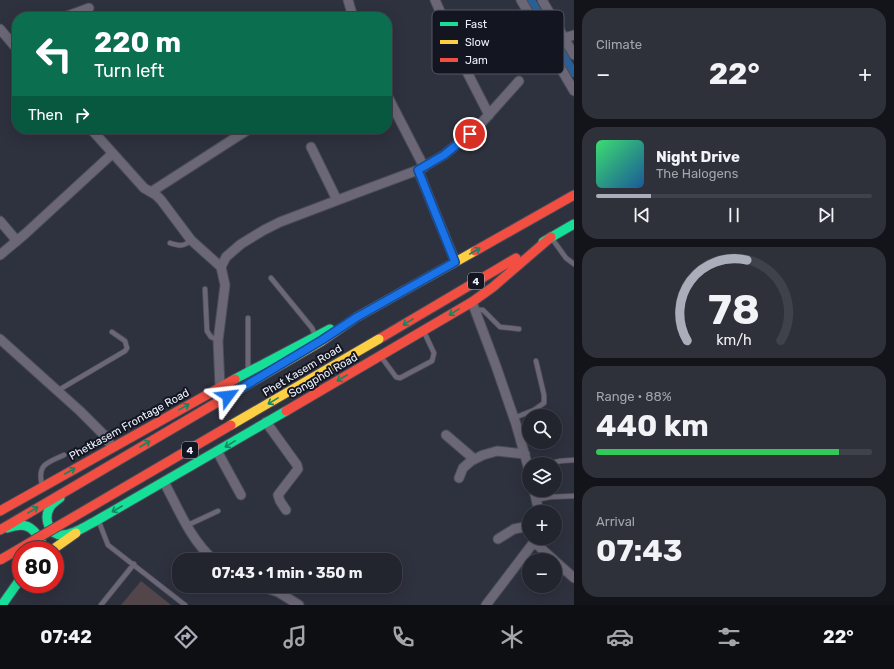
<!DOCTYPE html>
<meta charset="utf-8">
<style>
body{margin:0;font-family:Rubik,sans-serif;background:#2e313a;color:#f1f3f6;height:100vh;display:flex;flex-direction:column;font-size:15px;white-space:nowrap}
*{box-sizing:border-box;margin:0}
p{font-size:13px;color:#a2a5aa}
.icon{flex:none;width:22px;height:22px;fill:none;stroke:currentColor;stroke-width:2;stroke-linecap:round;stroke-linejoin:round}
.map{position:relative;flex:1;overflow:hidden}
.details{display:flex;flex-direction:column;gap:8px;padding:8px;background:#131419;width:320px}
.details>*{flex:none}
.hud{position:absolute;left:12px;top:12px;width:380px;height:122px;border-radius:16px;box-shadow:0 4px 16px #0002,0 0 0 1px #3f424a;background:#0b6e4f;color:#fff;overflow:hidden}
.controls{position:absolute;left:522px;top:409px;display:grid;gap:8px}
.controls a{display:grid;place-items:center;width:40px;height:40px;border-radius:50%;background:#22252e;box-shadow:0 4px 16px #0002,0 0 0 1px #3f424a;font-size:20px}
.speed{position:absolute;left:12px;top:541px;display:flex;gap:8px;font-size:20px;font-weight:700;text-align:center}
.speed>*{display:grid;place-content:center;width:52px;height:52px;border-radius:50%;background:#22252e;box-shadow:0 4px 16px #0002,0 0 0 1px #3f424a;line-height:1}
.speed .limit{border:6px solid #d22;background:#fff;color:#111}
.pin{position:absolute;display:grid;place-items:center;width:34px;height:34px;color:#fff;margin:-17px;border:2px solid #fff;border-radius:50%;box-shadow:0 1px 4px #0007}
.me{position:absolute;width:44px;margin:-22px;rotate:60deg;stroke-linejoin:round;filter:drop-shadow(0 0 3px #0008)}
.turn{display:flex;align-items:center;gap:14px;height:84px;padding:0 16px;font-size:18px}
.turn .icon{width:52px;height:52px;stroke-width:2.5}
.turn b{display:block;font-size:28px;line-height:34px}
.then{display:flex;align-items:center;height:38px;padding:0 16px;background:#0003;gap:8px;font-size:15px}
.big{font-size:30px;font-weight:700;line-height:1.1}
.details .card{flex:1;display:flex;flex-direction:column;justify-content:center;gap:6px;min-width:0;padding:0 14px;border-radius:16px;background:#2e313a}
.details .dial{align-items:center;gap:0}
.dial svg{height:104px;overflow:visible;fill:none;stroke:#3f424a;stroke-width:7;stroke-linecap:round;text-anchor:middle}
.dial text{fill:#f1f3f6;stroke:none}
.song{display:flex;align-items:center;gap:12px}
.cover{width:48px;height:48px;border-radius:6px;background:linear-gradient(135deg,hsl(140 70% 55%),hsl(210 70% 35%))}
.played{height:4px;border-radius:2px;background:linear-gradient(90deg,#aaadba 20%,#3f424a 20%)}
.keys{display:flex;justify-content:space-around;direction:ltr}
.heat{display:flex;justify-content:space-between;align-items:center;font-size:22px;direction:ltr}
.charge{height:6px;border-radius:3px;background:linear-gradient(90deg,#34c759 88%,#3f424a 0)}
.trip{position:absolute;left:172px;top:553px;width:230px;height:40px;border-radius:16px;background:#22252e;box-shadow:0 4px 16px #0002,0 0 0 1px #3f424a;font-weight:700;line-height:40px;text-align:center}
.tabs{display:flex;height:64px;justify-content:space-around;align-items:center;background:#0e0f12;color:#a2a5aa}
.tabs .icon{width:28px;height:28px}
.tabs .on{color:#aaadba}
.tabs b{font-size:18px;color:#f1f3f6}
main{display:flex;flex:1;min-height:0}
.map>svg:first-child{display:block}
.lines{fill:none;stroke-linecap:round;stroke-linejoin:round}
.canal{stroke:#2a5f95;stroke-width:8}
.building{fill:#53464a}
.lane-casing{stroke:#4a4d57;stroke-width:6}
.street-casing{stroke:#4a4d57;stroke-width:11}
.fast-casing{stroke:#4a4d57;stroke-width:11}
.slow-casing{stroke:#4a4d57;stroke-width:11}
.jam-casing{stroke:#4a4d57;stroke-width:11}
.lane{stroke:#6b6776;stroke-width:4.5}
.street{stroke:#6b6776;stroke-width:9}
.fast{stroke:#16e098;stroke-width:9}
.slow{stroke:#ffcf43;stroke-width:9}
.jam{stroke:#f24e42;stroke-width:9}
.slow-bridge-casing{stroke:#4a4d57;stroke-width:11;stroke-linecap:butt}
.jam-bridge-casing{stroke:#4a4d57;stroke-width:11;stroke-linecap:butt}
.slow-bridge{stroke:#ffcf43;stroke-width:9}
.jam-bridge{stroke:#f24e42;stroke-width:9}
.oneway{stroke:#158562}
.route-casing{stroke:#114b97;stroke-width:10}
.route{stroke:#1a73e8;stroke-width:7}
.labels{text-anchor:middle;stroke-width:4;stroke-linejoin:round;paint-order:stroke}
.shield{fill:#131621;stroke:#abafbb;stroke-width:1}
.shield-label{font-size:10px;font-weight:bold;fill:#ecf0fd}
.street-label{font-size:11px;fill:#ecf0fd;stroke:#131621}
.key{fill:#131621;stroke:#545763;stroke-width:1}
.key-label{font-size:11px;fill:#ecf0fd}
</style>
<main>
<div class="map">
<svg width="574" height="605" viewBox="0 0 574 605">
<rect width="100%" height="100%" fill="#2e313e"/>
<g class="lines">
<path class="canal" d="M 531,0 L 574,73"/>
</g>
<path class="building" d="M 141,581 L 171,605 L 121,605 Z"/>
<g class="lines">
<defs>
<path id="lane" d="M 553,240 L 566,258 L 574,264
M 170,243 C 179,246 184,247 191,240
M 271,278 L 312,328 L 315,335
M 205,289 L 207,331 L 211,337 L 218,340
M 476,310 L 483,310 L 500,327 L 519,329
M 382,358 L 396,377 L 400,378 L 432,361 L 434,353 L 425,334
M 248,371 L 248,318
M 57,391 L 125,351 L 127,348 L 125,341 L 112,332
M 514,418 L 534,410 L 544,403 L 544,395 L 536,361
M 548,464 L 560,461 L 574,460
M 42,485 C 37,464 47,463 64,455
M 536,500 L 550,497 L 574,496
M 99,522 L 108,545 L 185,605
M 188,525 L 218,511
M 101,605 L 134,564"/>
<path id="street" d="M 348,0 L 353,17
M 435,0 L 467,72 L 489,115
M 521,0 L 574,91
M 542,0 L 574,55
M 65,17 L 89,8
M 0,29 L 17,49
M 564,38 L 574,35
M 387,95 L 424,167
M 91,129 L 144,188 L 156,195 L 161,200 L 191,240 L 221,267 L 225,285 L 218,341 L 220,387
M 311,147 L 337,200
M 418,170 L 455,261
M 151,192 L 249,129
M 0,221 L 17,241
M 0,255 L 25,234 L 112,154
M 221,267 L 226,257 L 241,244 L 264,230 L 280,222 L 359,192 L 418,170 L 444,155 L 476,129 L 519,81
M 472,302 L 496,366 L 516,424 L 529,470
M 0,339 L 80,411 L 105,436 L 112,447
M 266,422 L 297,465 L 298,469 L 278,495 L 280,501 L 286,510
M 446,435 L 474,459
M 217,451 L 241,495
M 459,478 L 463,468 L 471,461 L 483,455 L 497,451 L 525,454
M 164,482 C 178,508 191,541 214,560
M 534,490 L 539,512
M 498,539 L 514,529 L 529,526
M 534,542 L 554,560
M 555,561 L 574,578
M 260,586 L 278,592 L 299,605
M 486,605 L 537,538"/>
<path id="fast" d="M 543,242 L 574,224
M 235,379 L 330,329
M 60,498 C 56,501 51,504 49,509 C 44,519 49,535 62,535 C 73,535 84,527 94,522 L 286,411
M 7,528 C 24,522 32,525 41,541 L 38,550
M 2,605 L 21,578"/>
<path id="slow" d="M 233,393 L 322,341 L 357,317 L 475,251
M 52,550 L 76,533"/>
<path id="jam" d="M 475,251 L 574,195
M 379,339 L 516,258
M 286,411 L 472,302 L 493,287 L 551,237
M 0,511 L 235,379
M 0,530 L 233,393"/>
</defs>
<use href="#lane" class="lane-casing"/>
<use href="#street" class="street-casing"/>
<use href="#fast" class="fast-casing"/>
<use href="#slow" class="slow-casing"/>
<use href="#jam" class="jam-casing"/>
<use href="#lane" class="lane"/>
<use href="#street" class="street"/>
<use href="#fast" class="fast"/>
<use href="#slow" class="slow"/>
<use href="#jam" class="jam"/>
<defs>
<path id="slow-bridge" d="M 231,425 L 379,339"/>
<path id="jam-bridge" d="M 0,560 L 231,425"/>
</defs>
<use href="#slow-bridge" class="slow-bridge-casing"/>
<use href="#jam-bridge" class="jam-bridge-casing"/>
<use href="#slow-bridge" class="slow-bridge"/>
<use href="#jam-bridge" class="jam-bridge"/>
</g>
<defs><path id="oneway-shaft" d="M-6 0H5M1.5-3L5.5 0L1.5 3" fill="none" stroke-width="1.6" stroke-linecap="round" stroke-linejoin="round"/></defs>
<g class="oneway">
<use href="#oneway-shaft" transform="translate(475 251) rotate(-30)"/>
<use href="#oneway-shaft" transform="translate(454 312) rotate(149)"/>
<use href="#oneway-shaft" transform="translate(408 322) rotate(149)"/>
<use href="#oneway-shaft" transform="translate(342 378) rotate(150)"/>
<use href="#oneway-shaft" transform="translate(273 401) rotate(149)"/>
<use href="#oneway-shaft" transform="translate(184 407) rotate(-29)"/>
<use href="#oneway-shaft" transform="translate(145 444) rotate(-30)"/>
<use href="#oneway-shaft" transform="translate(230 444) rotate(149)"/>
<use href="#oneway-shaft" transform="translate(70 471) rotate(-30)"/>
<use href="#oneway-shaft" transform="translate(117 509) rotate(150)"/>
<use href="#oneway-shaft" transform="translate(33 510) rotate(-31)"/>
</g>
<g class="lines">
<defs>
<path id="route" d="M 228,396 L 322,340 L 357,317 L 455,262 L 418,170 L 444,155 L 470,134"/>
</defs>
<use href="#route" class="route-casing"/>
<use href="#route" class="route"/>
</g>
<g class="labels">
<g class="shield">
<rect x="468" y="273" width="16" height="16" rx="3"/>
<rect x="182" y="442" width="16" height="16" rx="3"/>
</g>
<g class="shield-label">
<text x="476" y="285">4</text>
<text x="190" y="454">4</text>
</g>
<g class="street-label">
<text transform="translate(302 370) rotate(-31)" y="4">Phet Kasem Road</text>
<text transform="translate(323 375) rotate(-30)" y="4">Songphol Road</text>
<text transform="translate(129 424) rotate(-29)" y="4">Phetkasem Frontage Road</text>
</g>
</g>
<rect x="432" y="10" width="132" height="64" rx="6" class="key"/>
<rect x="440" y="22" width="18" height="4" fill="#16e098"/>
<rect x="440" y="40" width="18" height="4" fill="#ffcf43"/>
<rect x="440" y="58" width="18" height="4" fill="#f24e42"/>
<g class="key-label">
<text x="465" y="28">Fast</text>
<text x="465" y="46">Slow</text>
<text x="465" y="64">Jam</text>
</g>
</svg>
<div class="controls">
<a><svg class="icon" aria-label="search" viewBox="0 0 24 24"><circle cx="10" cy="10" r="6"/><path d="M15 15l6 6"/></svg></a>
<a><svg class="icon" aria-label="layers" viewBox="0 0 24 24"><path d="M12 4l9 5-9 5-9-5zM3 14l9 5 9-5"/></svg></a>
<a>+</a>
<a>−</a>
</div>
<div class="speed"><div class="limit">80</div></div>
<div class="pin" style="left:470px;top:134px;background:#d93025"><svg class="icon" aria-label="arrive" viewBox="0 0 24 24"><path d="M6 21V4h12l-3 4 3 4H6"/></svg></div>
<svg class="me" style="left:228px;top:396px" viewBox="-20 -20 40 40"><path d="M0-17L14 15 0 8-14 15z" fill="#1a73e8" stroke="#fff" stroke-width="4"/></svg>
<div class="trip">07:43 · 1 min · 350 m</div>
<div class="hud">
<div class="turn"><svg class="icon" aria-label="left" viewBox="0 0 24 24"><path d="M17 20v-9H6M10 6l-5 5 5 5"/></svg><div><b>220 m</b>Turn left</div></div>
<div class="then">Then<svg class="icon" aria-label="right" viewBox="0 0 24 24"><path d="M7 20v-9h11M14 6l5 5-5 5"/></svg></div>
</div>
</div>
<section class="details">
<div class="card"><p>Climate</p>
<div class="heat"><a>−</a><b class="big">22°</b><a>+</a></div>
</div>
<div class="card">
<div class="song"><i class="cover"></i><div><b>Night Drive</b><p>The Halogens</p></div></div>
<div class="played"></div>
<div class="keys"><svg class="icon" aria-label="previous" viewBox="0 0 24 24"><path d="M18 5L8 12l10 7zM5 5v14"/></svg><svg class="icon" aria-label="pause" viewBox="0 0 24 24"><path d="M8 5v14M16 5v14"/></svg><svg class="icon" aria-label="next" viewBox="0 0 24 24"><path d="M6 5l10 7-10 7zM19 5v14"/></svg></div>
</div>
<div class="card dial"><svg viewBox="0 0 100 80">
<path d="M14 69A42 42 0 1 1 86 69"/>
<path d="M14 69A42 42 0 0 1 60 7" stroke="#aaadba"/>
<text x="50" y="56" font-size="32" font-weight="700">78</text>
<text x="50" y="72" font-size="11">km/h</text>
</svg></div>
<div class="card"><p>Range · 88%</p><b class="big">440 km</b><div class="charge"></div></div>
<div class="card"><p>Arrival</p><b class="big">07:43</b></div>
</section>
</main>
<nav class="tabs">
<b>07:42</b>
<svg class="icon on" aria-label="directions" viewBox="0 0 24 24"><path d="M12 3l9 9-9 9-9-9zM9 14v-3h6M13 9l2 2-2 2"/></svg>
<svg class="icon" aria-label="music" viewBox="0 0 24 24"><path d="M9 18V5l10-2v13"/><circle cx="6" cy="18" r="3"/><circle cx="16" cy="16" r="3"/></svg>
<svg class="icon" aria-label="phone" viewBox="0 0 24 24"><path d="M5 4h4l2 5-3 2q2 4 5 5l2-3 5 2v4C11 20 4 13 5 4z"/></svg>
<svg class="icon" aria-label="climate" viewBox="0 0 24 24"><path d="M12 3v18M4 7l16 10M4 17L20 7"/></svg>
<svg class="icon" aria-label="car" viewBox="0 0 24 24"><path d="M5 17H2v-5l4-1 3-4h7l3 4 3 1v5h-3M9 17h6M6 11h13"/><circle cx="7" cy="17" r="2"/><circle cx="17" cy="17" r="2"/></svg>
<svg class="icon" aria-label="filters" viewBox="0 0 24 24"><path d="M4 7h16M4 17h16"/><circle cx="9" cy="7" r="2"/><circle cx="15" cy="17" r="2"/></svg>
<b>22°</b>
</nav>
